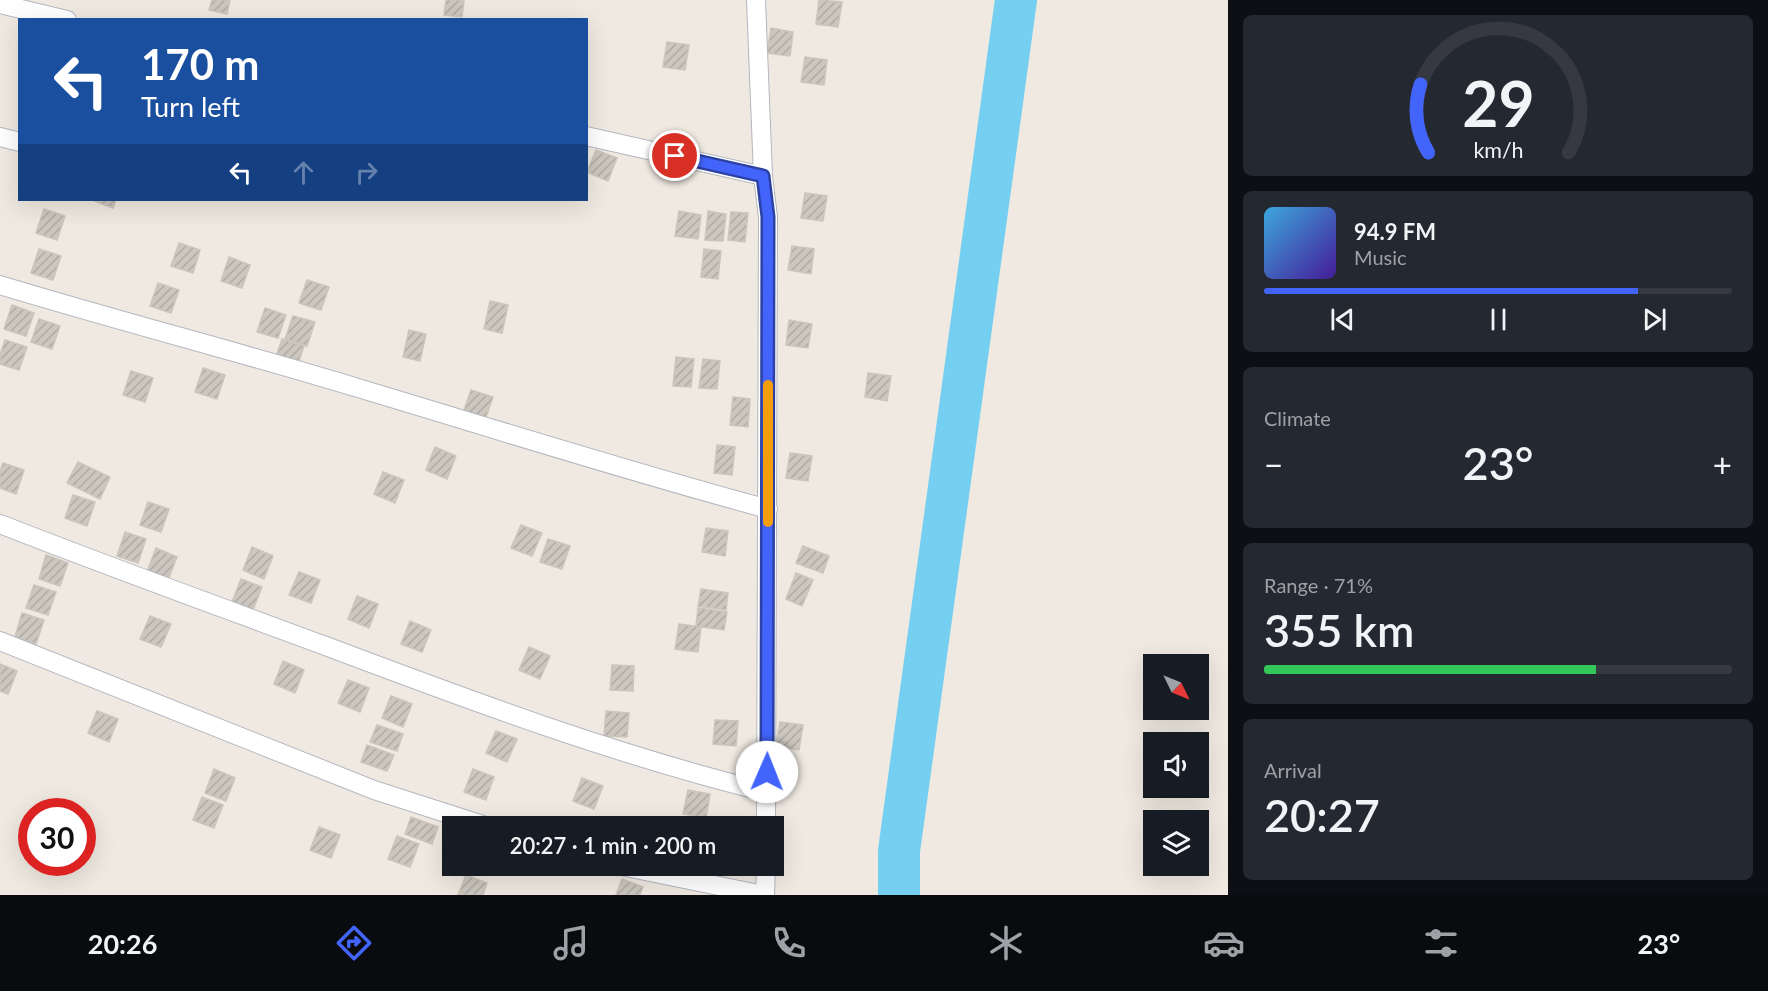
<!DOCTYPE html>
<meta charset="utf-8">
<style>
body{margin:0;font-family:Lato,sans-serif;background:#242831;color:#f1f3f6;height:100vh;display:flex;flex-direction:column;font-size:22px;white-space:nowrap}
*{box-sizing:border-box;margin:0}
p{font-size:20px;color:#9ea1a6}
.icon{flex:none;width:33px;height:33px;fill:none;stroke:currentColor;stroke-width:2;stroke-linecap:round;stroke-linejoin:round}
.map{position:relative;flex:1;overflow:hidden}
.sheet{display:flex;flex-direction:column;gap:15px;padding:15px;background:#0d0f14;width:540px}
.sheet>*{flex:none}
.hud{position:absolute;left:18px;top:18px;width:570px;height:183px;border-radius:0px;box-shadow:0 6px 24px #0002;background:#1a4fa0;color:#fff;overflow:hidden}
.needle{width:39px;rotate:133deg}
.controls{position:absolute;left:1143px;top:654px;display:grid;gap:12px}
.controls a{display:grid;place-items:center;width:66px;height:66px;border-radius:0px;background:#171b24;box-shadow:0 6px 24px #0002;font-size:30px}
.speed{position:absolute;left:18px;top:798px;display:flex;gap:12px;font-size:30px;font-weight:700;text-align:center}
.speed>*{display:grid;place-content:center;width:78px;height:78px;border-radius:50%;background:#171b24;box-shadow:0 6px 24px #0002;line-height:1}
.speed .limit{border:9px solid #d22;background:#fff;color:#111}
.pin{position:absolute;display:grid;place-items:center;width:51px;height:51px;color:#fff;margin:-26px;border:3px solid #fff;border-radius:50%;box-shadow:0 2px 6px #0007}
.me{position:absolute;width:66px;margin:-33px;rotate:1deg;stroke-linejoin:round;filter:drop-shadow(0 0 4px #0008)}
.turn{display:flex;align-items:center;gap:21px;height:126px;padding:0 24px;font-size:27px}
.turn .icon{width:78px;height:78px;stroke-width:2.5}
.turn b{display:block;font-size:42px;line-height:51px}
.lanes{display:flex;align-items:center;height:57px;padding:0 24px;background:#0003;justify-content:center;gap:30px;direction:ltr}
.lanes .off{opacity:.35}
.big{font-size:45px;font-weight:600;line-height:1.1}
.sheet .card{flex:1;display:flex;flex-direction:column;justify-content:center;gap:9px;min-width:0;padding:0 21px;border-radius:9px;background:#242831}
.sheet .dial{align-items:center;gap:0}
.dial svg{height:156px;overflow:visible;fill:none;stroke:#363941;stroke-width:7;stroke-linecap:round;text-anchor:middle}
.dial text{fill:#f1f3f6;stroke:none}
.song{display:flex;align-items:center;gap:18px}
.cover{width:72px;height:72px;border-radius:9px;background:linear-gradient(135deg,hsl(200 70% 55%),hsl(260 70% 35%))}
.played{height:6px;border-radius:3px;background:linear-gradient(90deg,#4264fb 80%,#363941 80%)}
.keys{display:flex;justify-content:space-around;direction:ltr}
.heat{display:flex;justify-content:space-between;align-items:center;font-size:33px;direction:ltr}
.charge{height:9px;border-radius:4px;background:linear-gradient(90deg,#34c759 71%,#363941 0)}
.trip{position:absolute;left:442px;top:816px;width:342px;height:60px;border-radius:0px;background:#171b24;box-shadow:0 6px 24px #0002;font-weight:600;line-height:60px;text-align:center}
.dock{display:flex;height:96px;justify-content:space-around;align-items:center;background:#090b0e;color:#9ea1a6}
.dock .icon{width:42px;height:42px}
.dock .active{color:#4264fb}
.dock b{font-size:27px;color:#f1f3f6}
main{display:flex;flex:1;min-height:0}
.map>svg:first-child{display:block}
.lines{fill:none;stroke-linecap:round;stroke-linejoin:round}
.river{stroke:#75cff0;stroke-width:42}
.building{fill:url(#building-hatch);stroke:#cbc5ba;stroke-width:1.5}
.minor-casing{stroke:#b4b7c1;stroke-width:20}
.minor{stroke:#fff;stroke-width:18}
.route-casing{stroke:#2b41a3;stroke-width:15}
.route{stroke:#4264fb;stroke-width:10}
.slow{stroke:#f59e0b;stroke-width:10}
</style>
<main>
<div class="map">
<svg width="1228" height="895" viewBox="0 0 1228 895">
<defs>
<pattern id="building-hatch" width="6" height="6" patternUnits="userSpaceOnUse" patternTransform="scale(1.5)"><rect width="6" height="6" fill="#cbc7bf"/><path d="M-1 1l2-2M0 6l6-6M5 7l2-2" fill="none" stroke="#afaba4"/></pattern>
</defs>
<rect width="100%" height="100%" fill="#efe9e1"/>
<g class="lines">
<path class="river" d="M 899,895 L 899,851 L 1016,0"/>
</g>
<path class="building" d="M 212,0 L 230,0 L 227,14 L 209,10 Z
M 446,0 L 464,0 L 462,17 L 444,15 Z
M 819,0 L 842,2 L 838,27 L 816,24 Z
M 771,28 L 793,32 L 790,56 L 767,53 Z
M 667,42 L 689,45 L 685,70 L 663,67 Z
M 805,57 L 827,60 L 824,85 L 801,82 Z
M 596,150 L 617,158 L 608,181 L 587,172 Z
M 805,193 L 827,196 L 823,221 L 801,218 Z
M 92,200 L 116,200 L 113,208 Z
M 44,209 L 65,216 L 57,240 L 36,233 Z
M 679,211 L 701,215 L 698,239 L 675,236 Z
M 708,211 L 726,214 L 723,241 L 705,240 Z
M 731,212 L 748,213 L 745,242 L 728,240 Z
M 179,243 L 200,250 L 193,273 L 171,266 Z
M 792,246 L 814,249 L 811,274 L 788,270 Z
M 39,249 L 61,256 L 53,280 L 31,273 Z
M 704,249 L 721,251 L 718,279 L 701,277 Z
M 229,257 L 250,265 L 242,288 L 221,281 Z
M 307,280 L 329,287 L 321,310 L 299,303 Z
M 158,283 L 179,290 L 171,313 L 150,306 Z
M 490,301 L 508,305 L 502,333 L 484,329 Z
M 12,305 L 34,313 L 26,336 L 4,329 Z
M 265,308 L 286,315 L 278,338 L 257,332 Z
M 293,316 L 315,322 L 307,346 L 285,339 Z
M 39,319 L 60,326 L 52,349 L 31,342 Z
M 789,320 L 812,324 L 808,348 L 786,345 Z
M 409,330 L 426,334 L 420,361 L 403,357 Z
M 282,339 L 304,346 L 296,370 L 274,363 Z
M 5,340 L 27,347 L 19,370 L 0,364 L 0,355 Z
M 676,357 L 694,359 L 691,387 L 673,386 Z
M 703,359 L 720,361 L 717,389 L 699,388 Z
M 203,368 L 225,375 L 217,399 L 195,392 Z
M 131,371 L 153,378 L 145,402 L 123,395 Z
M 868,373 L 891,376 L 887,401 L 865,397 Z
M 471,390 L 493,397 L 485,420 L 463,413 Z
M 733,397 L 750,399 L 748,427 L 730,425 Z
M 717,445 L 735,447 L 732,475 L 714,473 Z
M 435,447 L 456,456 L 447,479 L 426,470 Z
M 790,453 L 812,456 L 808,481 L 786,478 Z
M 78,462 L 110,477 L 100,499 L 67,483 Z
M 3,463 L 24,470 L 16,494 L 0,488 L 0,471 Z
M 383,472 L 404,480 L 395,503 L 374,494 Z
M 73,495 L 95,502 L 87,526 L 65,518 Z
M 148,502 L 169,509 L 161,532 L 140,525 Z
M 521,525 L 542,533 L 532,556 L 511,548 Z
M 706,528 L 728,531 L 725,556 L 702,552 Z
M 125,532 L 146,539 L 138,563 L 117,556 Z
M 548,539 L 570,546 L 562,569 L 540,562 Z
M 803,546 L 829,556 L 823,573 L 796,563 Z
M 252,547 L 273,556 L 264,579 L 243,570 Z
M 156,548 L 177,557 L 168,580 L 147,572 Z
M 46,555 L 68,563 L 60,586 L 39,579 Z
M 299,572 L 320,580 L 311,603 L 289,595 Z
M 796,573 L 813,580 L 802,606 L 786,599 Z
M 241,579 L 262,587 L 253,610 L 232,602 Z
M 34,585 L 56,592 L 48,615 L 26,608 Z
M 701,589 L 728,593 L 726,610 L 698,606 Z
M 357,596 L 378,604 L 369,628 L 348,619 Z
M 698,608 L 727,612 L 724,630 L 696,626 Z
M 22,613 L 44,620 L 36,644 L 15,637 Z
M 150,616 L 171,624 L 161,647 L 140,639 Z
M 410,621 L 431,630 L 422,652 L 401,644 Z
M 679,624 L 701,627 L 698,652 L 675,649 Z
M 529,647 L 550,656 L 540,679 L 519,670 Z
M 283,661 L 304,670 L 295,693 L 274,684 Z
M 0,664 L 17,671 L 8,694 L 0,691 Z
M 612,665 L 634,666 L 633,691 L 610,690 Z
M 348,680 L 369,688 L 360,712 L 338,703 Z
M 391,696 L 412,704 L 403,727 L 382,718 Z
M 97,711 L 118,719 L 109,742 L 88,733 Z
M 606,711 L 629,713 L 627,737 L 604,736 Z
M 715,720 L 738,721 L 736,746 L 713,744 Z
M 780,722 L 803,725 L 799,750 L 776,746 Z
M 377,725 L 403,734 L 397,751 L 370,742 Z
M 496,731 L 517,739 L 507,762 L 486,753 Z
M 367,745 L 394,755 L 387,771 L 361,762 Z
M 214,769 L 235,778 L 226,801 L 205,793 Z
M 473,769 L 494,777 L 486,800 L 464,792 Z
M 582,778 L 603,786 L 594,809 L 573,801 Z
M 688,790 L 710,794 L 706,818 L 683,814 Z
M 202,797 L 223,805 L 214,828 L 193,820 Z
M 411,817 L 438,827 L 432,844 L 405,834 Z
M 319,827 L 340,835 L 331,858 L 310,850 Z
M 397,836 L 419,844 L 410,867 L 388,859 Z
M 466,875 L 487,883 L 483,895 L 458,895 Z
M 622,879 L 643,887 L 640,895 L 616,895 Z"/>
<g class="lines">
<defs>
<path id="minor" d="M 756,0 L 763,176 L 768,217 L 766,826
M 0,4 L 67,20
M 586,136 L 763,176
M 0,137 L 20,142
M 0,285 C 119,321 239,352 358,388 C 495,429 630,472 768,509
M 0,524 C 107,566 215,605 323,645 C 469,700 615,755 766,792
M 0,641 L 374,790 L 486,826
M 621,866 L 763,895
M 765,895 L 766,866"/>
</defs>
<use href="#minor" class="minor-casing"/>
<use href="#minor" class="minor"/>
</g>
<g class="lines">
<defs>
<path id="route" d="M 675,156 L 763,176 L 768,217 L 767,772"/>
</defs>
<use href="#route" class="route-casing"/>
<use href="#route" class="route"/>
<path class="slow" d="M 768,385 L 768,522"/>
</g>
</svg>
<div class="controls">
<a><svg class="needle" viewBox="-14 -14 28 28"><path d="M0-13l5 13h-10z" fill="#e53935"/><path d="M0 13l5-13h-10z" fill="#9ea1a6"/></svg></a>
<a><svg class="icon" aria-label="sound" viewBox="0 0 24 24"><path d="M4 9h4l5-4v14l-5-4H4zM17 9q2 3 0 6"/></svg></a>
<a><svg class="icon" aria-label="layers" viewBox="0 0 24 24"><path d="M12 4l9 5-9 5-9-5zM3 14l9 5 9-5"/></svg></a>
</div>
<div class="speed"><div class="limit">30</div></div>
<div class="pin" style="left:675px;top:156px;background:#d93025"><svg class="icon" aria-label="arrive" viewBox="0 0 24 24"><path d="M6 21V4h12l-3 4 3 4H6"/></svg></div>
<svg class="me" style="left:767px;top:772px" viewBox="-20 -20 40 40"><circle r="19" fill="#fff"/><path d="M0-13L10 11 0 6-10 11z" fill="#4264fb"/></svg>
<div class="trip">20:27 · 1 min · 200 m</div>
<div class="hud">
<div class="turn"><svg class="icon" aria-label="left" viewBox="0 0 24 24"><path d="M17 20v-9H6M10 6l-5 5 5 5"/></svg><div><b>170 m</b>Turn left</div></div>
<div class="lanes"><svg class="icon" aria-label="left" viewBox="0 0 24 24"><path d="M17 20v-9H6M10 6l-5 5 5 5"/></svg><svg class="icon off" aria-label="ahead" viewBox="0 0 24 24"><path d="M12 20V5M6 11l6-6 6 6"/></svg><svg class="icon off" aria-label="right" viewBox="0 0 24 24"><path d="M7 20v-9h11M14 6l5 5-5 5"/></svg></div>
</div>
</div>
<section class="sheet">
<div class="card dial"><svg viewBox="0 0 100 80">
<path d="M14 69A42 42 0 1 1 86 69"/>
<path d="M14 69A42 42 0 0 1 10 34" stroke="#4264fb"/>
<text x="50" y="56" font-size="32" font-weight="700">29</text>
<text x="50" y="72" font-size="11">km/h</text>
</svg></div>
<div class="card">
<div class="song"><i class="cover"></i><div><b>94.9 FM</b><p>Music</p></div></div>
<div class="played"></div>
<div class="keys"><svg class="icon" aria-label="previous" viewBox="0 0 24 24"><path d="M18 5L8 12l10 7zM5 5v14"/></svg><svg class="icon" aria-label="pause" viewBox="0 0 24 24"><path d="M8 5v14M16 5v14"/></svg><svg class="icon" aria-label="next" viewBox="0 0 24 24"><path d="M6 5l10 7-10 7zM19 5v14"/></svg></div>
</div>
<div class="card"><p>Climate</p>
<div class="heat"><a>−</a><b class="big">23°</b><a>+</a></div>
</div>
<div class="card"><p>Range · 71%</p><b class="big">355 km</b><div class="charge"></div></div>
<div class="card"><p>Arrival</p><b class="big">20:27</b></div>
</section>
</main>
<nav class="dock">
<b>20:26</b>
<svg class="icon active" aria-label="directions" viewBox="0 0 24 24"><path d="M12 3l9 9-9 9-9-9zM9 14v-3h6M13 9l2 2-2 2"/></svg>
<svg class="icon" aria-label="music" viewBox="0 0 24 24"><path d="M9 18V5l10-2v13"/><circle cx="6" cy="18" r="3"/><circle cx="16" cy="16" r="3"/></svg>
<svg class="icon" aria-label="phone" viewBox="0 0 24 24"><path d="M5 4h4l2 5-3 2q2 4 5 5l2-3 5 2v4C11 20 4 13 5 4z"/></svg>
<svg class="icon" aria-label="climate" viewBox="0 0 24 24"><path d="M12 3v18M4 7l16 10M4 17L20 7"/></svg>
<svg class="icon" aria-label="car" viewBox="0 0 24 24"><path d="M5 17H2v-5l4-1 3-4h7l3 4 3 1v5h-3M9 17h6M6 11h13"/><circle cx="7" cy="17" r="2"/><circle cx="17" cy="17" r="2"/></svg>
<svg class="icon" aria-label="filters" viewBox="0 0 24 24"><path d="M4 7h16M4 17h16"/><circle cx="9" cy="7" r="2"/><circle cx="15" cy="17" r="2"/></svg>
<b>23°</b>
</nav>
